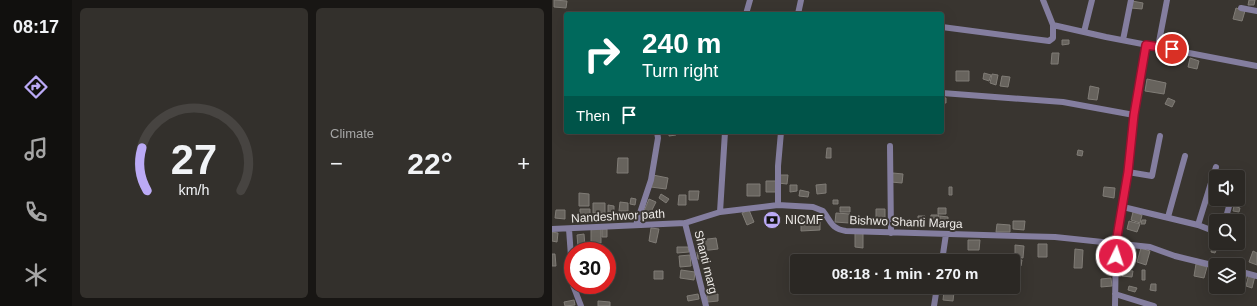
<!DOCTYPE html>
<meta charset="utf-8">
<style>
body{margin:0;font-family:Helvetica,sans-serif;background:#33302c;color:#f1f3f6;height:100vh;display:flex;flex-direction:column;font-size:15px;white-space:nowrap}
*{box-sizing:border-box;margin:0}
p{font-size:13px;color:#a6a6a6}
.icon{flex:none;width:22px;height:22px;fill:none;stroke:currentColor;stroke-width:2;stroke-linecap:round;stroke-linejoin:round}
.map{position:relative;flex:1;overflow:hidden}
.sheet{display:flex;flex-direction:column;gap:8px;padding:8px;background:#181614;width:480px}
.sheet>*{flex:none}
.banner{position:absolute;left:12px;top:12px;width:380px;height:122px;border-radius:4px;box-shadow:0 4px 16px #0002,0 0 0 1px #474441;background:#00695c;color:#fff;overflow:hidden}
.buttons{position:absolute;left:657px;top:170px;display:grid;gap:8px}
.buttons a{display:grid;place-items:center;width:36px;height:36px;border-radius:4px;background:#2b2824;box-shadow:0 4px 16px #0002,0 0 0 1px #474441;font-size:20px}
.speed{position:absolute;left:12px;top:242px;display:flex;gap:8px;font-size:20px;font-weight:700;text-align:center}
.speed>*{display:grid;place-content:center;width:52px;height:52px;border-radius:50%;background:#2b2824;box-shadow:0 4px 16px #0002,0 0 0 1px #474441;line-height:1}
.speed .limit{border:6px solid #d22;background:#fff;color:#111}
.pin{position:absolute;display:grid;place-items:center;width:34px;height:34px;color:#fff;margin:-17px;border:2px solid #fff;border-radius:50%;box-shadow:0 1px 4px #0007}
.me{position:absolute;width:44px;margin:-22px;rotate:4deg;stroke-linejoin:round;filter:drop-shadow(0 0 3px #0008)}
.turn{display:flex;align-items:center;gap:14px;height:84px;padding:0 12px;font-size:18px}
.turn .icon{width:52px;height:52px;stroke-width:2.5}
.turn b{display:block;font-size:28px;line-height:34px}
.then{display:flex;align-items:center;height:38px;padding:0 12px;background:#0003;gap:8px;font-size:15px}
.big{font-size:30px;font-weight:700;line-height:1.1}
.sheet .card{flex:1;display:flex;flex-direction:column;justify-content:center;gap:6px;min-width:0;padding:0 14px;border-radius:6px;background:#33302c}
.sheet .dial{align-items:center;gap:0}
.dial svg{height:104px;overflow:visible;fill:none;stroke:#474441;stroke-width:7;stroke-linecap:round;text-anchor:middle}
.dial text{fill:#f1f3f6;stroke:none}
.heat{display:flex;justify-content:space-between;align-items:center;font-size:22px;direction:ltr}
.sheet .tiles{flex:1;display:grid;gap:8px;grid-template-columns:repeat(2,1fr)}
.trip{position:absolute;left:238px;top:254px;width:230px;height:40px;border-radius:4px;background:#2b2824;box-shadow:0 4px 16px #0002,0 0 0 1px #474441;font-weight:700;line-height:40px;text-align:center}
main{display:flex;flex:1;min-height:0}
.tabs{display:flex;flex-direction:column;width:72px;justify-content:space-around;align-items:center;background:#11100e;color:#a6a6a6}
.tabs .icon{width:28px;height:28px}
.tabs .active{color:#bbaaf6}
.tabs b{font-size:18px;color:#f1f3f6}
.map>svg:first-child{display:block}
.building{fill:#67635d;stroke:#807c76}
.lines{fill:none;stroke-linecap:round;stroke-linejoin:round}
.minor{stroke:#847e9f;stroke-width:6}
.route-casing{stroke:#92132f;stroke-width:10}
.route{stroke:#e11d48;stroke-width:7}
.labels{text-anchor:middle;stroke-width:4;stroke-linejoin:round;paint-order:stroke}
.street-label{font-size:12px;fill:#edeae7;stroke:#393530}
.poi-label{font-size:12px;fill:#edeae7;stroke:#393530;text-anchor:start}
</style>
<main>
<nav class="tabs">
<b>08:17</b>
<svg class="icon active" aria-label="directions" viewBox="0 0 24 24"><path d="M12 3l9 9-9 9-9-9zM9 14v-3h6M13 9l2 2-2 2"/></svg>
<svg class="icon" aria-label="music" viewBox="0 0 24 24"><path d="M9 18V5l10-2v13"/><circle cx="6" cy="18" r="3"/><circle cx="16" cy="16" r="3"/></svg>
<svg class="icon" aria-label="phone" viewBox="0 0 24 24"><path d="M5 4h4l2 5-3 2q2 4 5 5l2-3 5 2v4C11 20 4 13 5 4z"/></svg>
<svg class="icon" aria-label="climate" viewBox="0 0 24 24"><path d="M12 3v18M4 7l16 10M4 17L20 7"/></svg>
</nav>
<section class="sheet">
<div class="tiles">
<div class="card dial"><svg viewBox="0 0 100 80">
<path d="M14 69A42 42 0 1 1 86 69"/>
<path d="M14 69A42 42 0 0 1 10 36" stroke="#bbaaf6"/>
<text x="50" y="56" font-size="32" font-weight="700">27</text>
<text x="50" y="72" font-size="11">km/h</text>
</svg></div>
<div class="card"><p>Climate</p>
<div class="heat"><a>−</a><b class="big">22°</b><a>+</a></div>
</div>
</div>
</section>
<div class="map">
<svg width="705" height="306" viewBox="0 0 705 306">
<rect width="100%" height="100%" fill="#393530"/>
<path class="building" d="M 2,0 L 15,1 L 14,8 L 2,7 Z
M 697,0 L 703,0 L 702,5 L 696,5 Z
M 580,1 L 591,3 L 590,9 L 579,8 Z
M 684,8 L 693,11 L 690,21 L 681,19 Z
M 510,40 L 517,40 L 517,44 L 510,45 Z
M 500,53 L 507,53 L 506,64 L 499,64 Z
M 638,58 L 647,61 L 645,69 L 636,67 Z
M 404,71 L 417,71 L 417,81 L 404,81 Z
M 432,73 L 439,75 L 437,81 L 431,79 Z
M 440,74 L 446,75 L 444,85 L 438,83 Z
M 450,76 L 458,77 L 456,87 L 448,86 Z
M 595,79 L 614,83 L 612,94 L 593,91 Z
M 538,86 L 547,88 L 545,100 L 536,99 Z
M 390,97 L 394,98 L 394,103 L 390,103 Z
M 616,98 L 623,101 L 620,107 L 613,104 Z
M 117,132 L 124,132 L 124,135 L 117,136 Z
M 275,148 L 279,148 L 279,158 L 274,158 Z
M 526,150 L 531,151 L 530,156 L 525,155 Z
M 66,158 L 76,158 L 76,173 L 65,173 Z
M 341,173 L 351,174 L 350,183 L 339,182 Z
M 101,175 L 116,178 L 114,189 L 99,187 Z
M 227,175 L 236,175 L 235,184 L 226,183 Z
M 214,181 L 225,181 L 225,192 L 214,192 Z
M 195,184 L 208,184 L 208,196 L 195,196 Z
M 274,184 L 274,193 L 265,194 L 264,185 Z
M 238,185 L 245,185 L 245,191 L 238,192 Z
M 397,187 L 400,187 L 400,195 L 397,195 Z
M 552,187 L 563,188 L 562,198 L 551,196 Z
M 248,190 L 257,192 L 256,197 L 247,196 Z
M 137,191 L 147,191 L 146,200 L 137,200 Z
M 27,193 L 37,194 L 37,206 L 27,206 Z
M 109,194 L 117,199 L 114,203 L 107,198 Z
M 127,195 L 134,195 L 134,205 L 126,205 Z
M 79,198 L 84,199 L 83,205 L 78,204 Z
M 97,199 L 104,202 L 98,214 L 92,211 Z
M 281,200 L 286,200 L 286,204 L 281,204 Z
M 68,202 L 76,203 L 76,211 L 67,211 Z
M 41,203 L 53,203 L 53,213 L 41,213 Z
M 56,205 L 62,206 L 62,214 L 56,214 Z
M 682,206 L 688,208 L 687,212 L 681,211 Z
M 288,207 L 298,207 L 298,212 L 288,212 Z
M 386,208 L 394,208 L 394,214 L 386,214 Z
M 28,209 L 38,209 L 38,220 L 28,220 Z
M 324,209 L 333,209 L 333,219 L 324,219 Z
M 4,210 L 13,210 L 13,219 L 3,218 Z
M 197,210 L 202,222 L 195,225 L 190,213 Z
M 581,212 L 590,215 L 588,223 L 579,220 Z
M 284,213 L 298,214 L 297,223 L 283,222 Z
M 379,215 L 387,215 L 386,226 L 378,226 Z
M 249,216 L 268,216 L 268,230 L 249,231 Z
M 366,216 L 373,216 L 373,225 L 366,225 Z
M 388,216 L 396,217 L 396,226 L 387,226 Z
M 590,220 L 594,220 L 593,224 L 589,224 Z
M 461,221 L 473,221 L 472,230 L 461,229 Z
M 577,221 L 588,224 L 585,232 L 575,229 Z
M 445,224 L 458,225 L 458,232 L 444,232 Z
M 99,228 L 107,229 L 104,243 L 97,241 Z
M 39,229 L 49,229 L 49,243 L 39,243 Z
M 50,229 L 55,229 L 55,237 L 50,237 Z
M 0,232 L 6,233 L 5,242 L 0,241 Z
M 303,233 L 311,233 L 311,248 L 303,247 Z
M 32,234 L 33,246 L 26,247 L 25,235 Z
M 164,238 L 166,249 L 149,251 L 148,240 Z
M 416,240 L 428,240 L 427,250 L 416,250 Z
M 486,244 L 495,244 L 495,257 L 486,257 Z
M 41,245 L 51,245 L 51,251 L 41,251 Z
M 463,245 L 472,246 L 471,258 L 463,257 Z
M 573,245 L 581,248 L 577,261 L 570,259 Z
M 125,247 L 136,247 L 137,252 L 125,253 Z
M 660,247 L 665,248 L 663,253 L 659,252 Z
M 546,248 L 563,250 L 562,260 L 545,258 Z
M 589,248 L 598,251 L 594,265 L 585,262 Z
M 523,249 L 531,250 L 530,268 L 522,268 Z
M 701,251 L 705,253 L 705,265 L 697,262 Z
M 145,252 L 155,252 L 156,258 L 146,259 Z
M 0,254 L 3,254 L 4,266 L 0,266 Z
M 138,255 L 139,266 L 128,267 L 127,256 Z
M 465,260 L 470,260 L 469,266 L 464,266 Z
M 644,264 L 655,267 L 652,278 L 642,276 Z
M 129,270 L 143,272 L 142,280 L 128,278 Z
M 571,270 L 581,271 L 580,277 L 570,276 Z
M 590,270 L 593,270 L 593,280 L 590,280 Z
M 102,271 L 111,271 L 111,279 L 102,279 Z
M 687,272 L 695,274 L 692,286 L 686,285 Z
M 697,274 L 703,276 L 700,288 L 694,286 Z
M 559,278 L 560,286 L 549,287 L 549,279 Z
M 599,284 L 604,284 L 604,291 L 598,290 Z
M 577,286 L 585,288 L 583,292 L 576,290 Z
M 392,291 L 402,292 L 401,301 L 391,300 Z
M 146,294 L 147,299 L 136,301 L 135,296 Z
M 155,294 L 166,294 L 166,301 L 156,302 Z
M 22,300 L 23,305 L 13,306 L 12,302 Z
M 46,301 L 58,302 L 58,306 L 46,306 Z"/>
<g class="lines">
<path class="minor" d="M 689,8 L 705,11
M 194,14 L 198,0
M 246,14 L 249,0
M 501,25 L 554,37 L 705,66
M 390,27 L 497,41 L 501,38 L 501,25 L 491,0
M 532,32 L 540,0
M 571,40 L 579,0
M 606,47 L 615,0
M 390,93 L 511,102 L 582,115
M 338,146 L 339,233
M 576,172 L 600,176 L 608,136
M 685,177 L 685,176
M 226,205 L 226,166 L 229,132
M 571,207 L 646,225 L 664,232
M 168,212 L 173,132
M 616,217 L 633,156
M 673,221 L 679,199
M 133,223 L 154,306
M 84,225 L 99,180 L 106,138 L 105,132
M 646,225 L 664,167
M 0,229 L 133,223 L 168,212 L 226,205 L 261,207 L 271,211 C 279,221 279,229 294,231 L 503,237 L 598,247 L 623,256 L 664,266
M 17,229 L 21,284
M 390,261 L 394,234
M 686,271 L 705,276
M 21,285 L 29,306
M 563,294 L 602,306
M 382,306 L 385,287
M 563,306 L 564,243 L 576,172 L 582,115 L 594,45"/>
</g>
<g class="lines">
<defs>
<path id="route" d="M 564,256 L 564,243 L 576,172 L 582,115 L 594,45 L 620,49"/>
</defs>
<use href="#route" class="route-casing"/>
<use href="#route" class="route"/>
</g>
<defs>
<symbol id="bank-disc" viewBox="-11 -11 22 22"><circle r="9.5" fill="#bbaaf6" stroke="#393530"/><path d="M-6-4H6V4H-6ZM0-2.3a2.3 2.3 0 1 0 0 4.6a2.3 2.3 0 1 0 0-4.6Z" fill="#111"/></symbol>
</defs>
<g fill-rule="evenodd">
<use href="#bank-disc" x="210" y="210" width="20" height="20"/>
</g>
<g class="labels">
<g class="street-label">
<text transform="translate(66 216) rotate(-3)" y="4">Nandeshwor path</text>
<text transform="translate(354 222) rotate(2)" y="4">Bishwo Shanti Marga</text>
<text transform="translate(154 262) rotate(76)" y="4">Shanti marg</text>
</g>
<g class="poi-label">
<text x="233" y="224">NICMF</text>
</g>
</g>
</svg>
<div class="buttons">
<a><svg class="icon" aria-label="sound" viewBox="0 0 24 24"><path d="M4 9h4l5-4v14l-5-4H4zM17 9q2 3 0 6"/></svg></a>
<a><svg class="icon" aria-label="search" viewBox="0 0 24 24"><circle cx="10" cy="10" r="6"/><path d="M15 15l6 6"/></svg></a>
<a><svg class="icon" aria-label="layers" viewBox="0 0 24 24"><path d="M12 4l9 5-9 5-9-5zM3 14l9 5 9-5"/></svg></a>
</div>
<div class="speed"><div class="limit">30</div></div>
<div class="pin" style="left:620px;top:49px;background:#d93025"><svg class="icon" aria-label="arrive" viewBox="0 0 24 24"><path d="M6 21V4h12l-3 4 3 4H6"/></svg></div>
<svg class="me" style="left:564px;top:256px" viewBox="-20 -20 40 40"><circle r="17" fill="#e11d48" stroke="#fff" stroke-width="3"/><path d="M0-11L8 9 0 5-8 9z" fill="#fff"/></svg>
<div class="trip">08:18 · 1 min · 270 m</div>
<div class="banner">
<div class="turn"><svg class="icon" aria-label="right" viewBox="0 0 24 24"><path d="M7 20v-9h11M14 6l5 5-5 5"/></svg><div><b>240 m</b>Turn right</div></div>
<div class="then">Then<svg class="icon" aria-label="arrive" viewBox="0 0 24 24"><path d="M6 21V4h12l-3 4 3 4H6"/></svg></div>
</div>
</div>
</main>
